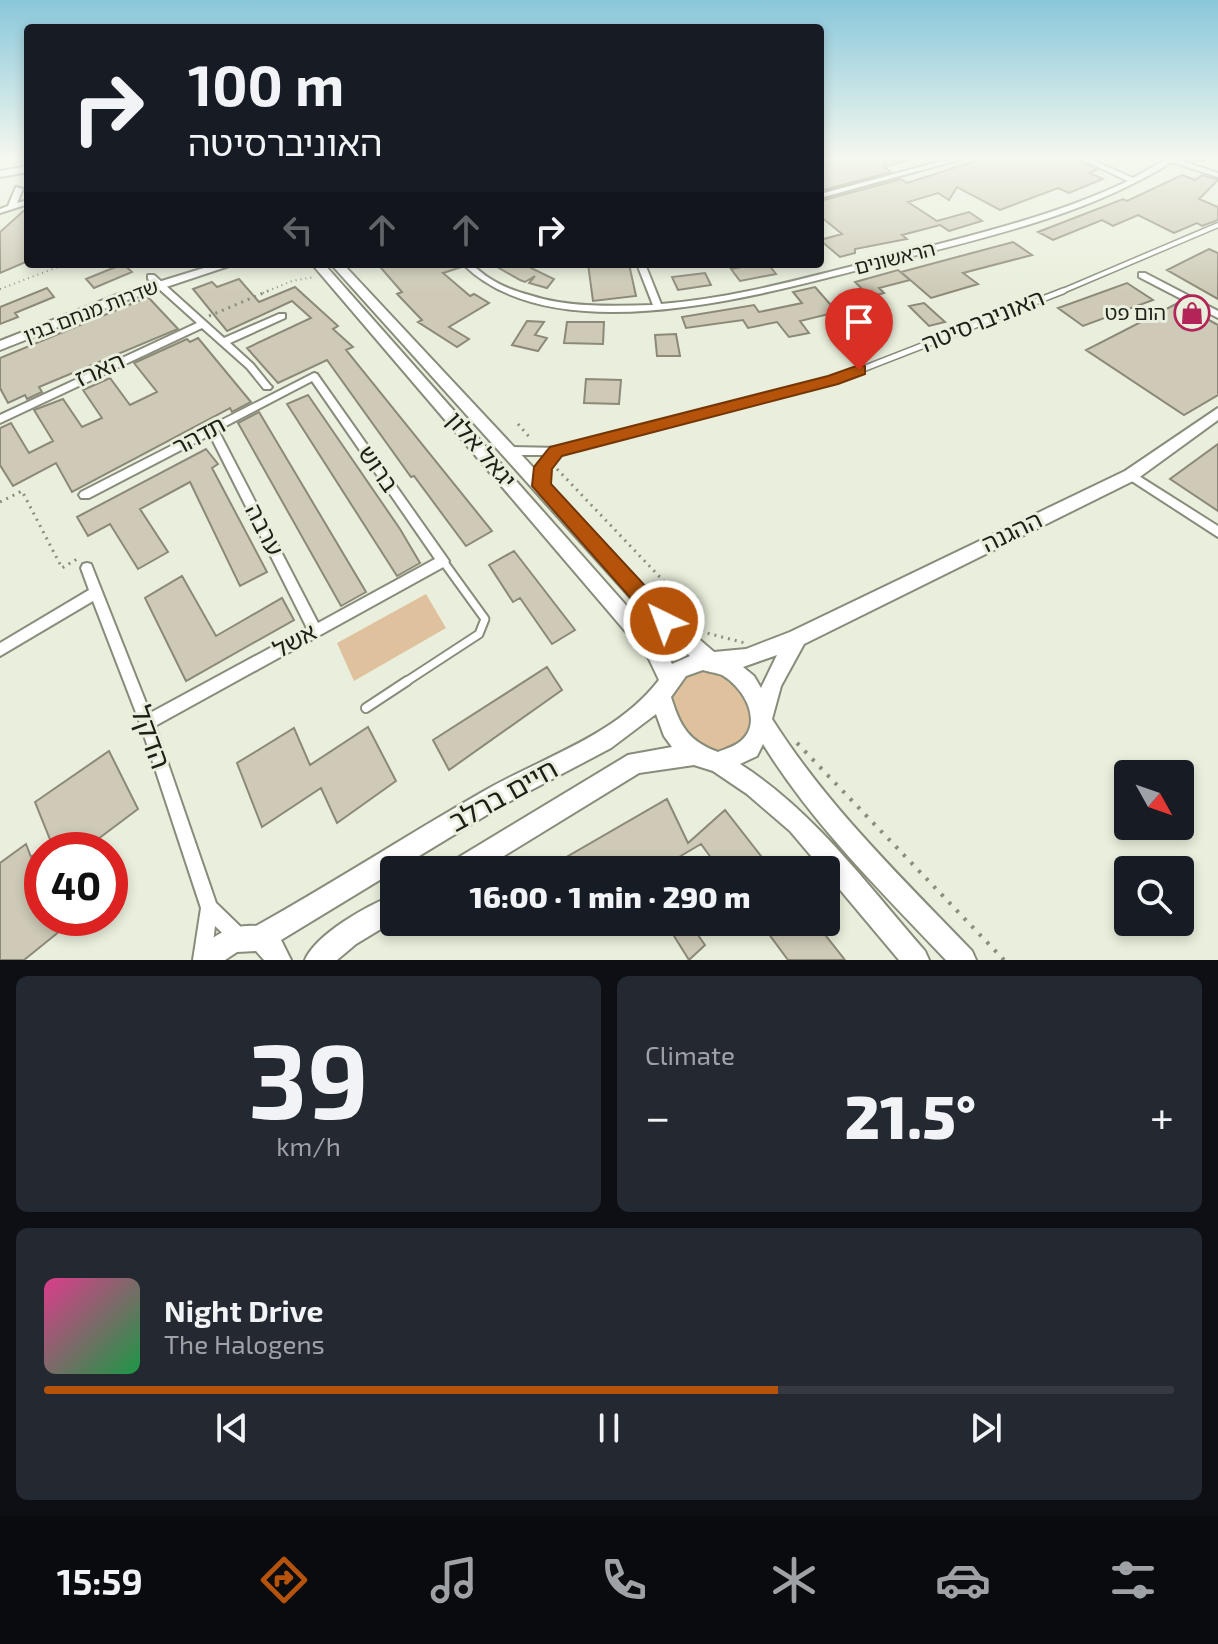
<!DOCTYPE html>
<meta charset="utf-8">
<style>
body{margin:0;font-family:"Exo 2","Noto Sans Hebrew",sans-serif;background:#242831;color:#f1f3f6;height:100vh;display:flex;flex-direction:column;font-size:30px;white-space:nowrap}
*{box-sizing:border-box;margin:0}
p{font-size:26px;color:#9ea1a6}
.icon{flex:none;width:44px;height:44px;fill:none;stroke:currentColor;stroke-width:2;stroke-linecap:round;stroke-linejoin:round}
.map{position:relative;height:960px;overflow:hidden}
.drawer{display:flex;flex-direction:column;gap:16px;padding:16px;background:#0d0f14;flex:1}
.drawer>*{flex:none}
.top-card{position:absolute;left:24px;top:24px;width:800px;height:244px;border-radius:8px;box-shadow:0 4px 12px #0003;background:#171b24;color:#f1f3f6;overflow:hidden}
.needle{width:52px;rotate:130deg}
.fabs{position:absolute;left:1114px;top:760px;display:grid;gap:16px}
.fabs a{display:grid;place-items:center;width:80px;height:80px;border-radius:8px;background:#171b24;box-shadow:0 4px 12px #0003;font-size:40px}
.speed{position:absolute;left:24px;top:832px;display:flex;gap:16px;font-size:40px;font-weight:700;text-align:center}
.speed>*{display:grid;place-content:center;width:104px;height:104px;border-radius:50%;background:#171b24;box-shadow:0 4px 12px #0003;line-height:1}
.speed .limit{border:12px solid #d22;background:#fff;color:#111}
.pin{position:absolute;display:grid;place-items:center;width:68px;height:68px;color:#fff;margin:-82px -34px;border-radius:50% 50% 50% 0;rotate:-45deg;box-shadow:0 0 8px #0007}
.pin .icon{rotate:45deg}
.me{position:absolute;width:88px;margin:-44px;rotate:318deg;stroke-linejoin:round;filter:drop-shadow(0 0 6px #0008)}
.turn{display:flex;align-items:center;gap:28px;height:168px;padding:0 32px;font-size:36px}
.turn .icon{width:104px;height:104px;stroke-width:2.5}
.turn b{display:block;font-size:56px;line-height:68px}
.lanes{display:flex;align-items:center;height:76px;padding:0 32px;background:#0003;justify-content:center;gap:40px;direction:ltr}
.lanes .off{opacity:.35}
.big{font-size:60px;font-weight:800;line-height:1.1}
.drawer .card{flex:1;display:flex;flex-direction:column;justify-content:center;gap:12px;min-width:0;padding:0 28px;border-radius:12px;background:#242831}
.drawer .dial{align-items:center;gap:0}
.dial b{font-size:104px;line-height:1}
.song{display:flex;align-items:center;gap:24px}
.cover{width:96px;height:96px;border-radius:12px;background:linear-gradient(135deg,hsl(330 70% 55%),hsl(140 70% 35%))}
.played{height:8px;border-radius:4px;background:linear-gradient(90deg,#b45309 65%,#363941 65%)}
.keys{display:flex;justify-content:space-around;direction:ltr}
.heat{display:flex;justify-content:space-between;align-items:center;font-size:44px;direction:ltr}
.drawer .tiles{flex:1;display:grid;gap:16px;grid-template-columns:1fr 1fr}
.card:last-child{grid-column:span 2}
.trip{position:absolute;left:380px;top:856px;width:460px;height:80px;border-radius:8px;background:#171b24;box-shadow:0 4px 12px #0003;font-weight:800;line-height:80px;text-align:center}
.dock{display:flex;height:128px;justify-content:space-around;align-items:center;background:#090b0e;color:#9ea1a6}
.dock .icon{width:56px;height:56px}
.dock .current{color:#b45309}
.dock b{font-size:36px;color:#f1f3f6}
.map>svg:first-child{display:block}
.green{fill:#dfc29d}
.building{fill:#cecab7;stroke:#8d8978;stroke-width:2}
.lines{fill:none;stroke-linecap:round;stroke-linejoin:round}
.lane-far3-casing{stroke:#878c7b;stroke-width:7}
.lane-far2-casing{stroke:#878c7b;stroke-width:8}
.lane-far1-casing{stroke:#878c7b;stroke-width:11}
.lane-casing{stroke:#878c7b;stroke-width:12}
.street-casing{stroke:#878c7b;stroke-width:4}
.secondary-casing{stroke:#878c7b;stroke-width:4}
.path-far2{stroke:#8a8e81;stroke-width:2;stroke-dasharray:1 4;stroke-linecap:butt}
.path-far1{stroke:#8a8e81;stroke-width:3;stroke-dasharray:2 5;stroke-linecap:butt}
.path{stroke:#8a8e81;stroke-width:4;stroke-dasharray:3 8;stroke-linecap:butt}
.lane-far3{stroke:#fff;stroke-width:4}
.lane-far2{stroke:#fff;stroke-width:5}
.lane-far1{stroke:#fff;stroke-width:7}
.lane{stroke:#fff;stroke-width:8}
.street{fill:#fff;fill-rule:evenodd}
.secondary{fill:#fff;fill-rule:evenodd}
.route{fill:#b45309;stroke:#753606;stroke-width:2}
.labels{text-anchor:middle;stroke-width:6;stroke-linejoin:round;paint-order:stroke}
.far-street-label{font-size:20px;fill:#1d1f18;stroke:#e9efdc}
.far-poi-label{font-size:20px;fill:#1d1f18;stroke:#e9efdc;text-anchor:end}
.street-label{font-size:24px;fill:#1d1f18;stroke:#e9efdc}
.near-street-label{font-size:28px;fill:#1d1f18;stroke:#e9efdc}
</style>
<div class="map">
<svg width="1218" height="960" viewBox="0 0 1218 960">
<rect width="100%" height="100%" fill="#e9efdc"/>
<path class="green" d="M 426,594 L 446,628 L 354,681 L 337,643 Z
M 708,661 L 757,703 L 749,748 L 704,757 L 666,712 L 671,678 Z"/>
<path class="building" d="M 820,157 L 908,157 L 908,160 L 884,167 L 891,172 L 820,191 Z
M 988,157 L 1074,157 L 1097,170 L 1090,173 L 1103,179 L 1069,193 L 1058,188 L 1000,210 L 957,187 L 949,200 L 938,193 L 908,202 L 937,221 L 969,212 L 982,221 L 949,231 L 940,225 L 902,235 L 907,239 L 855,249 L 855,253 L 840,257 L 820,240 L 842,234 L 820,216 L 820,201 L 901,179 L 907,183 Z
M 1182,175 L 1195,180 L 1202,175 L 1218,180 L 1199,199 L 1218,207 L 1218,220 L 1202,226 L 1197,223 L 1174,233 L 1138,215 L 1113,226 L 1102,220 L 1053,240 L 1038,232 L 1123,199 L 1127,201 Z
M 28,207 L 28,261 L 0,273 L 0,232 Z
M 1013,242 L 1032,255 L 963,273 L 978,284 L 931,298 L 901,272 Z
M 1209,249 L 1218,253 L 1218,299 L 1167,270 Z
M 123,264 L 132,272 L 94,288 L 86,279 Z
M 392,264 L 460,264 L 462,267 L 443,273 L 470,296 L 474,294 L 489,303 L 449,327 L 469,339 L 457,347 L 418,322 L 422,320 L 397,294 L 402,292 L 381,268 Z
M 492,264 L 523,264 L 554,279 L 547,288 L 529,283 L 535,276 L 525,282 L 520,280 Z
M 588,264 L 629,264 L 636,296 L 593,301 Z
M 759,264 L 768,264 L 776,274 L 740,281 L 731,269 Z
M 898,270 L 910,280 L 879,288 L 884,293 L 870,297 L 855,282 Z
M 705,273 L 711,285 L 678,290 L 672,277 Z
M 239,279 L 259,302 L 295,287 L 338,326 L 333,329 L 353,347 L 346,350 L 492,531 L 466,546 L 414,476 L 411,477 L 327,360 L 278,383 L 247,348 L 311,318 L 292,301 L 227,331 L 193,289 L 212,282 L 217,287 Z
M 1127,283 L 1153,300 L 1083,326 L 1058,308 Z
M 815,287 L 837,312 L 800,321 L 809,333 L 789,337 L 777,322 L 748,328 L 743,320 L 686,328 L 682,317 L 754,305 L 759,312 L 802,303 L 793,292 Z
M 47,288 L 54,297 L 15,313 L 18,317 L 0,324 L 0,307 Z
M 148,297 L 178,329 L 39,387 L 42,392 L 27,399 L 25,395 L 8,403 L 0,388 L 0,358 Z
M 924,303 L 945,322 L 929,326 L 909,306 Z
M 1178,303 L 1218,325 L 1218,395 L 1184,415 L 1086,350 Z
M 859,310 L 877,328 L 860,333 L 842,314 Z
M 527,321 L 544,322 L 535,335 L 547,338 L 538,351 L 512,345 Z
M 567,322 L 604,322 L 603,344 L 564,343 Z
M 676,334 L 680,356 L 657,356 L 655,335 Z
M 198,338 L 251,402 L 232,412 L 230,408 L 72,492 L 56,463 L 13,486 L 0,465 L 0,428 L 11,423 L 29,453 L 53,441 L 34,410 L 63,399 L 82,427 L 102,418 L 83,390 L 110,378 L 130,405 L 134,403 L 157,392 L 134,363 L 187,339 L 190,342 Z
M 586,379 L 621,380 L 619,404 L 584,403 Z
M 308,395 L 400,529 L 420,563 L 397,576 L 287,404 Z
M 259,412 L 366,592 L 341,606 L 238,423 Z
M 1218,444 L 1218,511 L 1170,479 Z
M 206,449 L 218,464 L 212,468 L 267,572 L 240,586 L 190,482 L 140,509 L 168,552 L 138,569 L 110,524 L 88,536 L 77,517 Z
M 514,551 L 575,630 L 552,644 L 520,598 L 513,602 L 489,565 Z
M 182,576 L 216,636 L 282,598 L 294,620 L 186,681 L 145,598 Z
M 547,667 L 562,690 L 449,770 L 433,740 Z
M 368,727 L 396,781 L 337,823 L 321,788 L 262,827 L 237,763 L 294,728 L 310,765 Z
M 109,751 L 138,809 L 86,848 L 81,839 L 68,850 L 42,850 L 42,918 L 76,918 L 24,960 L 0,960 L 0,863 L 26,844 L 31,857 L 51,842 L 35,802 Z
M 667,799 L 688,843 L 725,810 L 772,870 L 720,870 L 701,844 L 657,870 L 544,870 Z
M 689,922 L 705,945 L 689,960 L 674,936 Z
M 760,922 L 815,922 L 845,960 L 788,960 Z"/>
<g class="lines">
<defs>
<path id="lane-far3" d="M 1058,293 L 1218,225"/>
<path id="lane-far2" d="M 556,451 L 832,381 L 1063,291"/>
<path id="lane-far1" d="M 404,683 L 479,634 L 485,619 L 443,561"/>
<path id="lane" d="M 366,708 L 407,681"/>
<path id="street" d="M 957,157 L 969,157 L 820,198 L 820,194 Z
M 1077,157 L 1086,157 L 1133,178 L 1170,157 L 1178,157 L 1176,159 L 1218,173 L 1218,177 L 1172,162 C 1085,216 983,238 885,263 C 775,291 556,357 463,264 C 475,264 479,272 489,278 C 501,286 515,291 529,295 C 568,308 612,306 653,305 L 637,264 L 645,264 L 661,304 C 735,298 805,278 877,260 C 961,238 1048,219 1128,181 Z
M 16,187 L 23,189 L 17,203 L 28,200 L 28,204 L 0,213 L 0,209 L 8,206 Z
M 1139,273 L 1145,273 L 1218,311 L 1218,318 L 1139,277 Z
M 148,275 L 154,275 L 224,338 L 279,314 L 285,314 L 285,318 L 230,343 L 253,364 L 270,385 L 272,387 L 270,389 L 264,389 L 247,368 L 202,328 L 0,423 L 0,415 L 197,323 L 148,279 Z
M 314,373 L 317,374 L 449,561 L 447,565 L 155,726 L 216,903 L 246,932 L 249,938 L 246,944 L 240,947 L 234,944 L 215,926 L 211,960 L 193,960 L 201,908 L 140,723 L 93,601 L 0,656 L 0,643 L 89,590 L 81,568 L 83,564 L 87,563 L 91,564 L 150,713 L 307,628 L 210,435 L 89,498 L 81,498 L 79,495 L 81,492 ZM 312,381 L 435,559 L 318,623 L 218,430 Z
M 511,447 L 560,448 L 561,451 L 548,468 L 546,489 L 538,489 C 534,476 538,465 547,455 L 511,455 L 506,451 Z
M 1131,471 L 1218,526 L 1218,537 L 1127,478 L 1126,475 L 1127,472 Z"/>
<path id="secondary" d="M 1184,157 L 1208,157 L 1203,160 Z
M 28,166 L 28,172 L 0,177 L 0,171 Z
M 217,264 L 235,264 L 124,301 L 0,350 L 0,341 L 116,295 Z
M 312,264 L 324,264 L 663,647 L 672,664 L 690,656 L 657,627 L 331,264 L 343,264 L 671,615 L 714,652 L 746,649 L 790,632 L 1125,471 L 1218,408 L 1218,420 L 1137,479 L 804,644 L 781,686 L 772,719 C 827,806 901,877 972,951 L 976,960 L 946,960 C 881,891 813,825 763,744 L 757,756 L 740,764 C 814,811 868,886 925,951 L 929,960 L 899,960 L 826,873 L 826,870 L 823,870 L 790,831 L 747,794 L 713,771 L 694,765 L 639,773 L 481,870 L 447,870 L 451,862 L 628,755 L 672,747 L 664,736 L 656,714 L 611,748 L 503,805 L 281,940 L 291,960 L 264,960 L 256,951 L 237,952 L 225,960 L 194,960 C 204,937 233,924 256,926 C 333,883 407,835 484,791 C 543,757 616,736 659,680 L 649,659 ZM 777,655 L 761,688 L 754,676 L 743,667 ZM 703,670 C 709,672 717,673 722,675 C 743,687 763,720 742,740 C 736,746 725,749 718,752 C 688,741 680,726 671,697 L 686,676 Z
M 394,895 L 394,921 L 356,944 L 337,960 L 305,960 C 316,934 368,905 394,895 Z"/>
</defs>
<use href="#lane-far3" class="lane-far3-casing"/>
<use href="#lane-far2" class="lane-far2-casing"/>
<use href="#lane-far1" class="lane-far1-casing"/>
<use href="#lane" class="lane-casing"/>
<use href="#street" class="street-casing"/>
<use href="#secondary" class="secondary-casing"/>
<path class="path-far2" d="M 0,289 L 66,264
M 263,293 L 292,281 L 314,277"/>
<path class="path-far1" d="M 209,316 L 268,291
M 518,424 L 531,439
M 557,469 L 677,595 L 703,632 L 745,643
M 0,502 L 22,491 L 62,568 L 77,559"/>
<path class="path" d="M 797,743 L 1004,960"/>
<use href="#lane-far3" class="lane-far3"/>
<use href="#lane-far2" class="lane-far2"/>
<use href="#lane-far1" class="lane-far1"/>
<use href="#lane" class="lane"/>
<use href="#street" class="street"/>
<use href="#secondary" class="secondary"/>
</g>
<linearGradient id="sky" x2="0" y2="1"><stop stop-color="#89c7da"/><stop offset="0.54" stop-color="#f5f8ef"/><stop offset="1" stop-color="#f5f8ef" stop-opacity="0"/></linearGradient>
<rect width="1218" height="292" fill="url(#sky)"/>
<path class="route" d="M 859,365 L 865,366 L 865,374 L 838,384 L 562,456 L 552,469 L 551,484 L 672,615 L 675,621 L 672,628 L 664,631 L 657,628 L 532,486 L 534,467 L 550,447 L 828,376 Z"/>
<defs>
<symbol id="shop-ring" viewBox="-11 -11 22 22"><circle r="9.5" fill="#e9efdc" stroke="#b32559" stroke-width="1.5"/><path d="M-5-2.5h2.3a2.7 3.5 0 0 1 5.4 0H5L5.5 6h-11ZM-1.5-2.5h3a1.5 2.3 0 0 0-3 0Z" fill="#b32559"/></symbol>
</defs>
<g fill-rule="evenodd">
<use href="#shop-ring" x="1172" y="293" width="40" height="40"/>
</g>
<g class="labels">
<g class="far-street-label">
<text transform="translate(895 258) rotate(-14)" y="7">הראשונים</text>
<text transform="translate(91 311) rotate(-21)" y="7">שדרות מנחם בגין</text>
</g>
<g class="far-poi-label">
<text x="1166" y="320">הום פט</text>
</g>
<g class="street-label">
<text transform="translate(983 321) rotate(-22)" y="8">האוניברסיטה</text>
<text transform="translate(100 370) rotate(-24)" y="8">הארז</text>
<text transform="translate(199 436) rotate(-28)" y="8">תדהר</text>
<text transform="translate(481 450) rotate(49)" y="8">יגאל אלון</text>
<text transform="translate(378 469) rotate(55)" y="8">ברוש</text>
<text transform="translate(264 530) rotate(63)" y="8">ערבה</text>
<text transform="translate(1012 532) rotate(-26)" y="8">ההגנה</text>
<text transform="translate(295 641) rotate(-29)" y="8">אשל</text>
</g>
<g class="near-street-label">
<text transform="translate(151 737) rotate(70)" y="10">הדקל</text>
<text transform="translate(503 795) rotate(-29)" y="10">חיים ברלב</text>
</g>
</g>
</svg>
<div class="fabs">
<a><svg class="needle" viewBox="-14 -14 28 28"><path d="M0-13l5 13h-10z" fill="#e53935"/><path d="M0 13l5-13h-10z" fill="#9ea1a6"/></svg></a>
<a><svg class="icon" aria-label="search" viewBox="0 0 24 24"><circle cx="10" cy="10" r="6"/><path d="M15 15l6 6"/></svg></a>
</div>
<div class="speed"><div class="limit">40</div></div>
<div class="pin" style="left:859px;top:370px;background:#d93025"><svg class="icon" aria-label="arrive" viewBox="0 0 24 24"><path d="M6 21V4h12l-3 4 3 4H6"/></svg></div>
<svg class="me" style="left:664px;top:621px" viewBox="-20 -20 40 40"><circle r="17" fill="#b45309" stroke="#fff" stroke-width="3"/><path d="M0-11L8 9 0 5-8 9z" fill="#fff"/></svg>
<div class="trip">16:00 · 1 min · 290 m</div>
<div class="top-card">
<div class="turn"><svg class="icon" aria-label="right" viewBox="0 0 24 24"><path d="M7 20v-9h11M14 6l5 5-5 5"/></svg><div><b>100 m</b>האוניברסיטה</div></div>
<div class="lanes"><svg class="icon off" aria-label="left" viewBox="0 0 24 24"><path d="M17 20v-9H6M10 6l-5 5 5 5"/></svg><svg class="icon off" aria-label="ahead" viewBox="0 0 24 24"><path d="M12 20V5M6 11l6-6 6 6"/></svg><svg class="icon off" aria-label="ahead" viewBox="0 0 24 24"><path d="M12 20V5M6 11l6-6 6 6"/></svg><svg class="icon" aria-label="right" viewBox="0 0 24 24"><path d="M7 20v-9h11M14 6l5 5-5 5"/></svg></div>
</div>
</div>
<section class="drawer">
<div class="tiles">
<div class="card dial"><b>39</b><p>km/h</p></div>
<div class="card"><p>Climate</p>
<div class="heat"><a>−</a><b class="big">21.5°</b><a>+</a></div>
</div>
<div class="card">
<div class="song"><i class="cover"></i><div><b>Night Drive</b><p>The Halogens</p></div></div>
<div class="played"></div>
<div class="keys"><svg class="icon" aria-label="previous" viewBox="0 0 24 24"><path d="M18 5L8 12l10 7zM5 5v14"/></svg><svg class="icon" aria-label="pause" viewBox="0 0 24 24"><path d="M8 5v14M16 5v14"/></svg><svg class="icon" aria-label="next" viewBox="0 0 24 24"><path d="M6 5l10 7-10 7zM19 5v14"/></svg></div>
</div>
</div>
</section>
<nav class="dock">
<b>15:59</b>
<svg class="icon current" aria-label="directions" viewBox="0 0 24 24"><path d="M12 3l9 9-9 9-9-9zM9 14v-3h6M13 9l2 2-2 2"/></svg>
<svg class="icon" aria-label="music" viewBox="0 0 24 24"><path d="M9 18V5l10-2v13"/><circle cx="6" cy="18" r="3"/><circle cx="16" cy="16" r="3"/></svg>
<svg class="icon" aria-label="phone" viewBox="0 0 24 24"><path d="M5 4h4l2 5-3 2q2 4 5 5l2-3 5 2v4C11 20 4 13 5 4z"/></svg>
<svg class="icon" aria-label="climate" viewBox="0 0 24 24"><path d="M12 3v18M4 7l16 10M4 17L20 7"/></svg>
<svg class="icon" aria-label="car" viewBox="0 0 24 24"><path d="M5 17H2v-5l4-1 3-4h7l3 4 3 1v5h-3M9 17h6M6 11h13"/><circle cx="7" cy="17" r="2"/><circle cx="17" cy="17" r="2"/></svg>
<svg class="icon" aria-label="filters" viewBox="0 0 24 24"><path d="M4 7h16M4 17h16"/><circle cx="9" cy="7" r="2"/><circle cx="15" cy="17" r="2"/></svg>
</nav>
